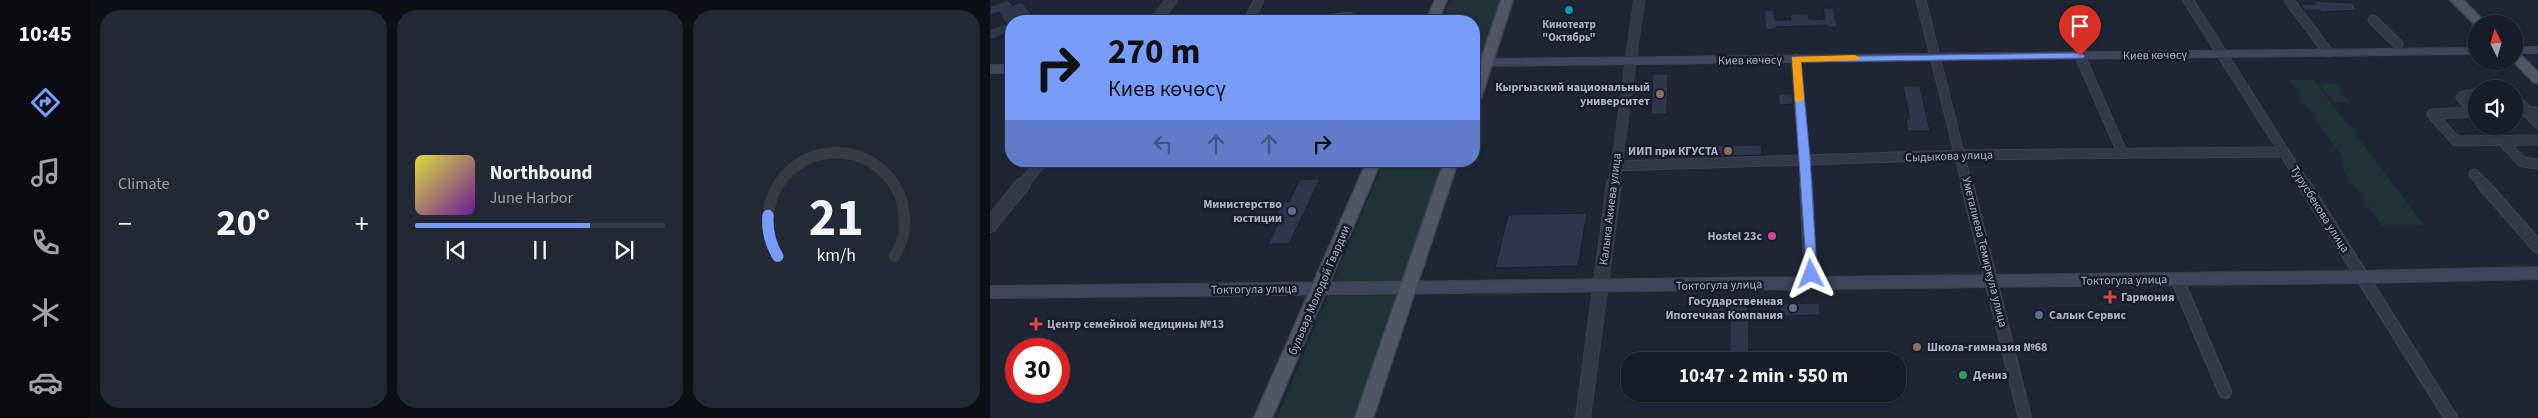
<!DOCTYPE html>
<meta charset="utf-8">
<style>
body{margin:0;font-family:"Source Sans 3",sans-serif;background:#232934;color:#f1f3f6;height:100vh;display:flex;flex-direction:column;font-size:19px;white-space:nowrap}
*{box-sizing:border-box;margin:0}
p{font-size:16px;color:#9ea1a8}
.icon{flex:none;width:28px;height:28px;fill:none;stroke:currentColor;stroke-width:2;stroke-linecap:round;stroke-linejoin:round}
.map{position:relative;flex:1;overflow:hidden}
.drawer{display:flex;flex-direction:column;gap:10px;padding:10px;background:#0c0f16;width:900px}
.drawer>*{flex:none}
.hud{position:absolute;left:15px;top:15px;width:475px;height:152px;border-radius:20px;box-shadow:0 1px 4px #0004,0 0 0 1px #353a45;background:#789cfc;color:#111;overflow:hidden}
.needle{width:32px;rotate:355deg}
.buttons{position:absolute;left:1478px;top:15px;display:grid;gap:10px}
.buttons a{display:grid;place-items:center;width:55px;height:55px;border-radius:50%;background:#161c28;box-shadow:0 1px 4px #0004,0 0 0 1px #353a45;font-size:25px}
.speed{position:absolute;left:15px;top:338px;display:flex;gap:10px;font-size:25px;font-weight:700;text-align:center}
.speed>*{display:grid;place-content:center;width:65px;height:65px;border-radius:50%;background:#161c28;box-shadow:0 1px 4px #0004,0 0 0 1px #353a45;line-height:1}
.speed .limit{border:8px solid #d22;background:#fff;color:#111}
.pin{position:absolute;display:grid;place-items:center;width:42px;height:42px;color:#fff;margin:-51px -21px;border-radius:50% 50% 50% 0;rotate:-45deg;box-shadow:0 0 5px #0007}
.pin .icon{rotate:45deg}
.me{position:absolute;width:55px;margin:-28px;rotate:357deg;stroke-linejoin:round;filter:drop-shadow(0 0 4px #0008)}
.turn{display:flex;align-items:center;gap:18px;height:105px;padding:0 20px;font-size:22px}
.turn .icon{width:65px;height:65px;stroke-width:2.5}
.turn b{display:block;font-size:35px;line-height:42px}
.lanes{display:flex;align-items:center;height:48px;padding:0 20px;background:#0003;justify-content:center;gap:25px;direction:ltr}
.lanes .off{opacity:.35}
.big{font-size:38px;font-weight:700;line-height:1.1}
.drawer .card{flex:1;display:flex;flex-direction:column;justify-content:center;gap:8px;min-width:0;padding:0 18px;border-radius:20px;background:#232934}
.drawer .dial{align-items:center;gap:0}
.dial svg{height:130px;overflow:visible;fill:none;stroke:#353a45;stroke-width:7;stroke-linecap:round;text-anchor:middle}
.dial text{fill:#f1f3f6;stroke:none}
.song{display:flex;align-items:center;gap:15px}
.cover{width:60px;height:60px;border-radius:8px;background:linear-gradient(135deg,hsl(60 70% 55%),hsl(280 70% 35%))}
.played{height:5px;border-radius:2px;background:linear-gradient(90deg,#789cfc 70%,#353a45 70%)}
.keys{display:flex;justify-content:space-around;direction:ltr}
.heat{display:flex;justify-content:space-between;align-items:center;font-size:28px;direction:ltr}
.drawer .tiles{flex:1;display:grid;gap:10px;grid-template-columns:repeat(3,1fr)}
.trip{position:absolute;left:631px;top:352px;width:285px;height:50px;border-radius:20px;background:#161c28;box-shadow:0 1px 4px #0004,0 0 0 1px #353a45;font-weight:700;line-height:50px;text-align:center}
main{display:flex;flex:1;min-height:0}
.tab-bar{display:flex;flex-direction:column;width:90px;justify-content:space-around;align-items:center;background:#090b10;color:#9ea1a8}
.tab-bar .icon{width:35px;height:35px}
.tab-bar .active{color:#789cfc}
.tab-bar b{font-size:22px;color:#f1f3f6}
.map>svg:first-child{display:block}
.green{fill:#203237}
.building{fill:#2d364b;stroke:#191f2d}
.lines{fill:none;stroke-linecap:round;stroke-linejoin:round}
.minor-far1-casing{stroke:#3b4150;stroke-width:11}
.minor-casing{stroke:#3b4150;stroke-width:14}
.tertiary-far1-casing{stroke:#3b4150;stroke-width:12}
.tertiary-casing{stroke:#3b4150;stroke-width:16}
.secondary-casing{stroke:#3b4150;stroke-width:2}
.primary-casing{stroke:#3b4150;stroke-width:3}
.minor-far1{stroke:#323847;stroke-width:9}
.minor{stroke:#323847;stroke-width:11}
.tertiary-far1{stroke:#323847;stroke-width:11}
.tertiary{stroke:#323847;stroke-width:14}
.secondary{fill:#3f465a;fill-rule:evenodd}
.primary{fill:#4f5767;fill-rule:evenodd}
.route{fill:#789cfc;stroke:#4e65a4}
.slow{fill:#f59e0b}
.culture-dot{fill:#0f9aa8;stroke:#171d2b;stroke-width:2}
.education-dot{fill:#8d6e63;stroke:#171d2b;stroke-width:2}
.service-dot{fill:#5c6f8a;stroke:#171d2b;stroke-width:2}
.hotel-dot{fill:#d1479c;stroke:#171d2b;stroke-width:2}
.health-dot{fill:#e0444e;stroke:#171d2b;stroke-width:2}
.leisure-dot{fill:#2e9e5b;stroke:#171d2b;stroke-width:2}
.labels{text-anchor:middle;stroke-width:5;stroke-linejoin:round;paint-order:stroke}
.far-poi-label{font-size:11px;font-weight:bold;fill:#abb2c4;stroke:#171d2b}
.street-label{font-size:12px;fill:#abb2c4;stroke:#171d2b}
.poi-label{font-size:12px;font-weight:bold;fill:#abb2c4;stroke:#171d2b;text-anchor:end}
</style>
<main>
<nav class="tab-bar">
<b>10:45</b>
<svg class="icon active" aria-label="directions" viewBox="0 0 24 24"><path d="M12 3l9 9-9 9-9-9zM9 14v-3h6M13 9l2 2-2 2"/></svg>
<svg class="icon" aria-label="music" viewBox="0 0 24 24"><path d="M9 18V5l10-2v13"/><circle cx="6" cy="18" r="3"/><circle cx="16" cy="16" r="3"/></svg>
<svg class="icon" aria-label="phone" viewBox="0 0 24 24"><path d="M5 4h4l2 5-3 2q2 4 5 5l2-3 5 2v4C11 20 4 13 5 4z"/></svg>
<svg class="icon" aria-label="climate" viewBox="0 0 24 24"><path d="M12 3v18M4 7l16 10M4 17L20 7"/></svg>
<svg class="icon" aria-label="car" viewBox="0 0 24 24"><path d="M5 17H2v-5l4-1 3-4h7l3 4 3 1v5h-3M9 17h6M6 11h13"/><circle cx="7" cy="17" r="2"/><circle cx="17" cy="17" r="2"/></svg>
</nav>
<section class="drawer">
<div class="tiles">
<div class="card"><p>Climate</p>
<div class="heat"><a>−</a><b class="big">20°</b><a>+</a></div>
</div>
<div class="card">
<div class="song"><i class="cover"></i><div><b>Northbound</b><p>June Harbor</p></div></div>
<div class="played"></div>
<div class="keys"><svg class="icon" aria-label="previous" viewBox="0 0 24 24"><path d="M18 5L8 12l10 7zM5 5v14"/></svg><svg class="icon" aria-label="pause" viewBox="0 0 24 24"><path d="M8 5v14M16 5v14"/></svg><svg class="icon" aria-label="next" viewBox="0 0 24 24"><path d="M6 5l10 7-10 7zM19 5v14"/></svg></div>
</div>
<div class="card dial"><svg viewBox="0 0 100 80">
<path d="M14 69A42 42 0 1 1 86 69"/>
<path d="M14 69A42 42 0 0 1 8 44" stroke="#789cfc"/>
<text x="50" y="56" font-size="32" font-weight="700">21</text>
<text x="50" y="72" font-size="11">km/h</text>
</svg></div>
</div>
</section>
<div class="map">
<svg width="1548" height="418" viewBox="0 0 1548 418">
<rect width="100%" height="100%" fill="#1e2636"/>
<path class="green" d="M 461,0 L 513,0 L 492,59 L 484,59 L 484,21 L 452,21 Z
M 1299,80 L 1324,80 L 1434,225 L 1392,226 L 1354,171 L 1353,159 Z
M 1346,83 L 1360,102 L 1344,102 L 1329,84 Z
M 394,161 L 457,161 L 416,282 L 343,283 Z
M 412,295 L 369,418 L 287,418 L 338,296 Z"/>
<path class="building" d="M 18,0 L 22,5 L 32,2 L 46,21 L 21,21 L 21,32 L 0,40 L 0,29 L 16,24 L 9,12 L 0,15 L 0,6 Z
M 1323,1 L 1362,3 L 1367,10 L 1332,12 L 1330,10 L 1315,10 L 1310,4 L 1325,4 Z
M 833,8 L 843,8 L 847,27 L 837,27 L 837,25 L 786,27 L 786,29 L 776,30 L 774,10 L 783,10 L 785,20 L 801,20 L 800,14 L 818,14 L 819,19 L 835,19 Z
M 663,74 L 678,74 L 677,114 L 661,114 Z
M 913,86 L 930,86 L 940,131 L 918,131 L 916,119 L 920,119 Z
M 788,94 L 802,94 L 803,104 L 789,105 Z
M 771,145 L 772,155 L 703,157 L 704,146 Z
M 310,179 L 330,179 L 299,244 L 278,244 L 290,220 L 284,220 L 294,202 L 299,202 Z
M 597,213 L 588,266 L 505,268 L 518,215 Z
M 723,301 L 758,301 L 759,361 L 740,361 L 740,315 L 722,315 Z
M 829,303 L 830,315 L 791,316 L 790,304 Z"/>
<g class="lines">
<defs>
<path id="minor-far1" d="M 931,0 L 977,185
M 1198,0 L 1315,185
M 1299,0 L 1338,52
M 260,18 L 269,0
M 1383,20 L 1408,44
M 202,21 L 236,21
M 331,21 L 359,17
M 1090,56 L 1132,152
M 806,59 L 816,185
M 1524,97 L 1548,123
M 1485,112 L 1471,97 L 1486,94
M 1486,112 L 1442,114 L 1466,141 L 1548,140
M 1524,112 L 1548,112
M 1512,141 L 1532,162 L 1548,164
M 142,161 L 384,162
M 625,166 L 971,155 L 1293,152
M 1484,174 L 1494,185"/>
<path id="minor" d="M 816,184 L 821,283
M 977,184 L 1035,418
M 1314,184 L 1461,418
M 1493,184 L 1548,247
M 1187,279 L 1235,392"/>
<path id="tertiary-far1" d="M 165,21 L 182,0
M 32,185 L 52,161
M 624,185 L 649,0"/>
<path id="tertiary" d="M 0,225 L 33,184
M 593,418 L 624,184"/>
<path id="secondary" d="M 1524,47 L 1548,47 L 1548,53 L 1524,53 Z
M 1486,48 L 1486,54 L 484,66 L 484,59 Z
M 0,65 L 21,65 L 21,73 L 0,73 Z
M 1548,267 L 1548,279 L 1372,283 L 0,298 L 0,286 L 1372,271 Z"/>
<path id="primary" d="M 445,0 L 457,0 L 448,21 L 436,21 Z
M 511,0 L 523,0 L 491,98 L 484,102 L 484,80 Z
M 1460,0 L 1473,0 L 1497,24 L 1486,24 L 1486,26 Z
M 1524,51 L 1528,52 L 1548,72 L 1548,83 L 1543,82 L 1523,61 Z
M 377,161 L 391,161 L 282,418 L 264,418 Z
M 454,161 L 468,161 L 383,418 L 365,418 Z"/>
</defs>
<use href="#minor-far1" class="minor-far1-casing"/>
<use href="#minor" class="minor-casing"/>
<use href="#tertiary-far1" class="tertiary-far1-casing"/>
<use href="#tertiary" class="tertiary-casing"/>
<use href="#secondary" class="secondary-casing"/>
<use href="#primary" class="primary-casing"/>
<use href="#minor-far1" class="minor-far1"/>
<use href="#minor" class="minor"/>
<use href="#tertiary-far1" class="tertiary-far1"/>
<use href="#tertiary" class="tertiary"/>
<use href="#secondary" class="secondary"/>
<use href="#primary" class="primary"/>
</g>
<path class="route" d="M 1090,53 L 1095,56 L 1093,58 L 811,62 L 820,157 L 827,274 L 821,279 L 817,277 L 802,57 Z"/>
<path class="slow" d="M 865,55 L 870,58 L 869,60 L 811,62 L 814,99 L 809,102 L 805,101 L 802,57 Z"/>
<circle class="culture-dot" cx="579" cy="10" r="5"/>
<g class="education-dot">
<circle cx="670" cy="94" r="5"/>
<circle cx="738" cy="151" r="5"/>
<circle cx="927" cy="347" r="5"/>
</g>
<g class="service-dot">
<circle cx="302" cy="211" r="5"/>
<circle cx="803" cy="308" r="5"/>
<circle cx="1049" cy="315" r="5"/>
</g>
<circle class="hotel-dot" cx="782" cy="236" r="5"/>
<g class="health-dot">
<path d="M1117.5 289.5h5v5h5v5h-5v5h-5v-5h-5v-5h5z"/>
<path d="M43.5 316.5h5v5h5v5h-5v5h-5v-5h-5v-5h5z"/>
</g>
<circle class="leisure-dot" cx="973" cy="375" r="5"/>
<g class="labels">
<g class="far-poi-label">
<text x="579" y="28">Кинотеатр<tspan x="579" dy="13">"Октябрь"</tspan></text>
</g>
<g class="street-label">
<text transform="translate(1165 55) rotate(-1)" y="4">Киев көчөсү</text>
<text transform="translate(760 60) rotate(-1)" y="4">Киев көчөсү</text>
<text transform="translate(959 156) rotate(-2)" y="4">Сыдыкова улица</text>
<text transform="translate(620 209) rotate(-83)" y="4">Калыка Акиева улица</text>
<text transform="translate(1330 209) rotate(58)" y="4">Турусбекова улица</text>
<text transform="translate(995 252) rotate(76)" y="4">Уметалиева Темиркула улица</text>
<text transform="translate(1134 280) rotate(-1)" y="4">Токтогула улица</text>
<text transform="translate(729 285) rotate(-1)" y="4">Токтогула улица</text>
<text transform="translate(264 289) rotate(-1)" y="4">Токтогула улица</text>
<text transform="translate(329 290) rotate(-67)" y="4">бульвар Молодой Гвардии</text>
</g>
<g class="poi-label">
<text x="660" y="91">Кыргызский национальный<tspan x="660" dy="14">университет</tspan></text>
<text x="728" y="155">ИИП при КГУСТА</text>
<text x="292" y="208">Министерство<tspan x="292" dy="14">юстиции</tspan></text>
<text x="772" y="240">Hostel 23c</text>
<text x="1131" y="301" text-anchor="start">Гармония</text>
<text x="793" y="305">Государственная<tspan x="793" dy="14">Ипотечная Компания</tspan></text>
<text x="1059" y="319" text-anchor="start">Салык Сервис</text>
<text x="57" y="328" text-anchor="start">Центр семейной медицины №13</text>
<text x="937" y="351" text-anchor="start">Школа-гимназия №68</text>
<text x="983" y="379" text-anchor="start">Дениз</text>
</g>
</g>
</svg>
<div class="buttons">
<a><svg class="needle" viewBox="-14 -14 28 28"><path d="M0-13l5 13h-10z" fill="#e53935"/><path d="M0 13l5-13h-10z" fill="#9ea1a8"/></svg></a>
<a><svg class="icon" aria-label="sound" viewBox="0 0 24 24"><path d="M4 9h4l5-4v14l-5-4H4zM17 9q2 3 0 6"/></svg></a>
</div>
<div class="speed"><div class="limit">30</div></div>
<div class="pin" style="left:1090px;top:56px;background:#d93025"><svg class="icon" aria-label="arrive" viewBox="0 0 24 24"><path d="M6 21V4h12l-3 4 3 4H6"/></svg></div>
<svg class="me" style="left:821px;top:274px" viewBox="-20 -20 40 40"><path d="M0-17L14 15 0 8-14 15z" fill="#789cfc" stroke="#fff" stroke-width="4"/></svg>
<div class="trip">10:47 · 2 min · 550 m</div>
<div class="hud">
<div class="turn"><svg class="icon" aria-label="right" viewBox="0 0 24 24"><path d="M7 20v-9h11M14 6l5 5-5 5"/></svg><div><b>270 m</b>Киев көчөсү</div></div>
<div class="lanes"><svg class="icon off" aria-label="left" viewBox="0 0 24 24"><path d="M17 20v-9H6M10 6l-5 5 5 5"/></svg><svg class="icon off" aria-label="ahead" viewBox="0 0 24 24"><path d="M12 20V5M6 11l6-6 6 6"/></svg><svg class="icon off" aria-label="ahead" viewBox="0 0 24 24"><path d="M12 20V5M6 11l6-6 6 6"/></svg><svg class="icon" aria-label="right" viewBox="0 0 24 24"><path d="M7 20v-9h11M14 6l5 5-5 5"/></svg></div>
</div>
</div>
</main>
